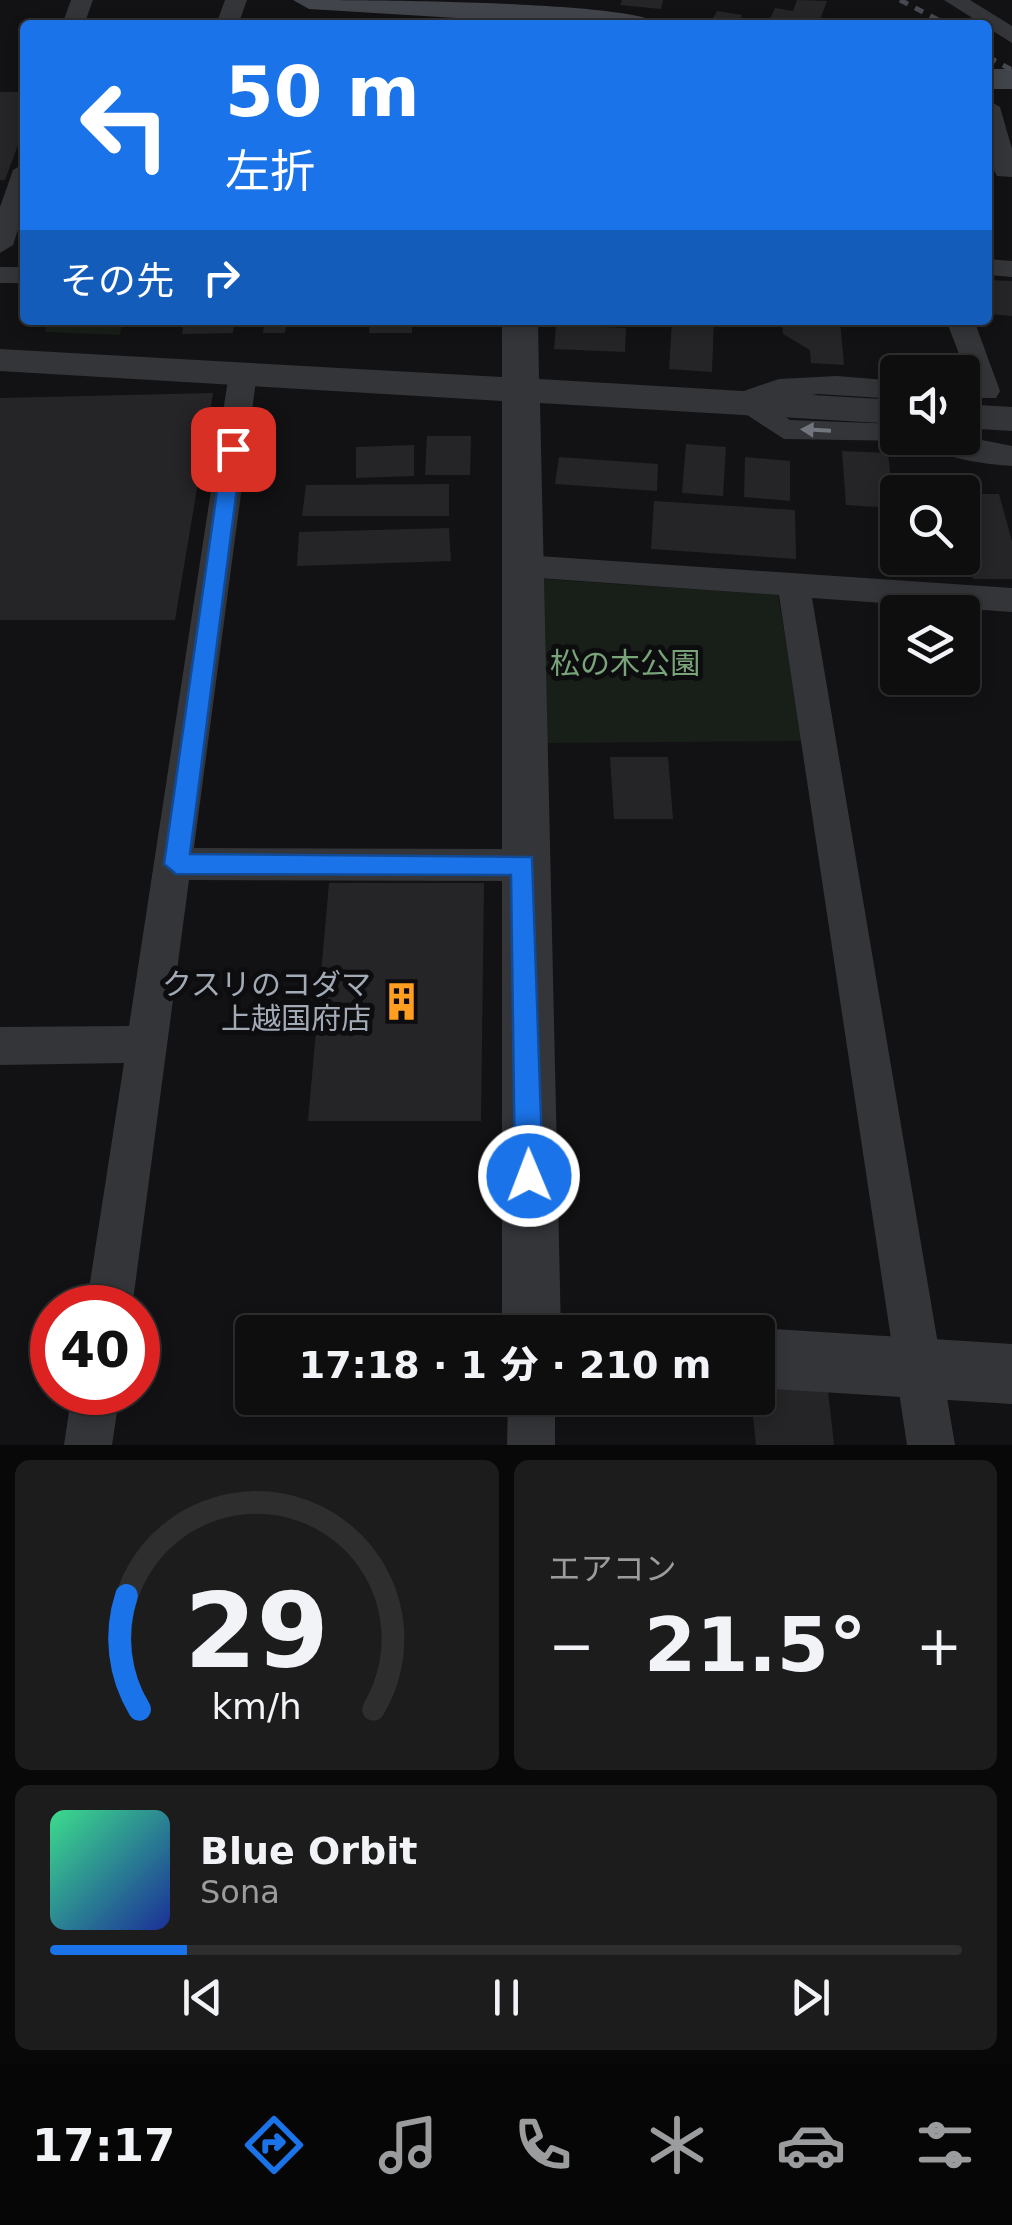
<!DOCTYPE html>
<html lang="ja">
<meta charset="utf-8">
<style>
body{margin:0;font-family:"DejaVu Sans","Noto Sans JP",sans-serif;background:#1c1c1d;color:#f1f3f6;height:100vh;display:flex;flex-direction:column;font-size:38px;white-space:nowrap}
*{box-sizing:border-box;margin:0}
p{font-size:32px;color:#9b9c9e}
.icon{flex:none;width:55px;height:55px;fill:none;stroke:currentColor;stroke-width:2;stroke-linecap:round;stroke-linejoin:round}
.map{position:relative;height:1445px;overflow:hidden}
.sheet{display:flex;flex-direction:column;gap:15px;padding:15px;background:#080808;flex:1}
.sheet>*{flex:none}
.hud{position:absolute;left:20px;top:20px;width:972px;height:305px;border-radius:10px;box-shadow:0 5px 15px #0003,0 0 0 2px #2e2e2f;background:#1a73e8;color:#fff;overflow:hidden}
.tools{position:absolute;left:880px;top:355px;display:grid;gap:20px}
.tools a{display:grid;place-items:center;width:100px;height:100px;border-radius:10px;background:#0e0e0f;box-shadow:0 5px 15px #0003,0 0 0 2px #2e2e2f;font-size:50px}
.speed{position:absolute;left:30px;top:1285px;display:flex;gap:20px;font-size:50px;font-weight:700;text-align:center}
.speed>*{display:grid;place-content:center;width:130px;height:130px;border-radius:50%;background:#0e0e0f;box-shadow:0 5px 15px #0003,0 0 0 2px #2e2e2f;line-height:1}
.speed .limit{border:15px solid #d22;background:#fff;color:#111}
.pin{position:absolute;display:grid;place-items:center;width:85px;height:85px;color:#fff;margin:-42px;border-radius:20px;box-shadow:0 5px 15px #0006}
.me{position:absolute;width:110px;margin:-55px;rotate:359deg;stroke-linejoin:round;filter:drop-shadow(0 0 8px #0008)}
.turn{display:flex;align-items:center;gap:35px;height:210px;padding:0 40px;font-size:45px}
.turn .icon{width:130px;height:130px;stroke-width:2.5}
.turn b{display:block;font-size:70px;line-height:85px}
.then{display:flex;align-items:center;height:95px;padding:0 40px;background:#0003;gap:20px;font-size:38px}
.big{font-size:75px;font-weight:800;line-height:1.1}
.sheet .tile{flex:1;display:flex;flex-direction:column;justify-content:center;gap:15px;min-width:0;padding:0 35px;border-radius:15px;background:#1c1c1d}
.sheet .dial{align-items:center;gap:0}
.dial svg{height:260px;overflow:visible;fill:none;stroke:#2e2e2f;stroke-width:7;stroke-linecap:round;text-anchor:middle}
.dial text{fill:#f1f3f6;stroke:none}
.song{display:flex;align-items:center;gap:30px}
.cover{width:120px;height:120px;border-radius:15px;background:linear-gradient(135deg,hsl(150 70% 55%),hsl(230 70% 35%))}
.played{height:10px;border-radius:5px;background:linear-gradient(90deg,#1a73e8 15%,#2e2e2f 15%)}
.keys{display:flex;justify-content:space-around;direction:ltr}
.heat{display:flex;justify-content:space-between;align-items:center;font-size:55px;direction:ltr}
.sheet .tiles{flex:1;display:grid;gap:15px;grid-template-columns:1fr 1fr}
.tile:last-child{grid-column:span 2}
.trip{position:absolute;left:235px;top:1315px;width:540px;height:100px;border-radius:10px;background:#0e0e0f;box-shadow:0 5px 15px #0003,0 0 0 2px #2e2e2f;font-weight:800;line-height:100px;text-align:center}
.tabs{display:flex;height:160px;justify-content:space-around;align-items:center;background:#060606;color:#9b9c9e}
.tabs .icon{width:70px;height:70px}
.tabs .current{color:#1a73e8}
.tabs b{font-size:45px;color:#f1f3f6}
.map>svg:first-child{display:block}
.green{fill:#181f18}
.building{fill:#252528}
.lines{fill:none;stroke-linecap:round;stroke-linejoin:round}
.minor{fill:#333539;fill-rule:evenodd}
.tertiary{fill:#333539;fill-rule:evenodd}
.secondary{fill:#41444a;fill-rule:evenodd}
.rail{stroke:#46494f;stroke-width:5;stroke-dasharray:9 8;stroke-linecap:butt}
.oneway{fill:#70757e}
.route{fill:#1a73e8;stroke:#114b97;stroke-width:2.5}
.labels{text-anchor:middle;stroke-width:10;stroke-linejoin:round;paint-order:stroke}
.park-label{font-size:30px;fill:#79a378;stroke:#0d0d0f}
.poi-label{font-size:30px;fill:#a2aab6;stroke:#0d0d0f;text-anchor:end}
</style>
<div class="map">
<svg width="1012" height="1445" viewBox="0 0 1012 1445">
<rect width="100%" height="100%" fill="#121214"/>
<path class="green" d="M 48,320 L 123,320 L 120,335 L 45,332 Z
M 543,579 L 778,595 L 803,741 L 546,743 Z"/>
<path class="building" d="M 622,0 L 663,0 L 661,9 L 620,5 Z
M 797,0 L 827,1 L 818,25 L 768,23 L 775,8 L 793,11 Z
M 717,11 L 742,15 L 738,25 L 710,24 Z
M 249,18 L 348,22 L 348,25 L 247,25 Z
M 0,92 L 25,92 L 25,126 L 5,180 L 0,180 Z
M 988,280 L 1012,281 L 1012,316 L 988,314 Z
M 184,320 L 235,320 L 233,333 L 182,334 Z
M 265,320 L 287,320 L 285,333 L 263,333 Z
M 370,320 L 412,320 L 412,333 L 369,333 Z
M 672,320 L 714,320 L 712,372 L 669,369 Z
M 782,320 L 840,320 L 844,365 L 811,363 L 810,350 L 783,334 Z
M 556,325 L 626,328 L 625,352 L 554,349 Z
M 213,393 L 175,620 L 0,620 L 0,398 Z
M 427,436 L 471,436 L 470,475 L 425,475 Z
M 686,444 L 726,447 L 723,496 L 682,493 Z
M 414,445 L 414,476 L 356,478 L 356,447 Z
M 842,451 L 888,453 L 894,508 L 846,505 Z
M 559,457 L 658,464 L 657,491 L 555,484 Z
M 745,457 L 790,461 L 790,501 L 744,497 Z
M 449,484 L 449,516 L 302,516 L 306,485 Z
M 962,494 L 999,494 L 1012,541 L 1012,579 L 973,579 L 962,538 Z
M 654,501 L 795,510 L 796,559 L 651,549 Z
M 449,528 L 451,561 L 297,566 L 299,532 Z
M 610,757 L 668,757 L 673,819 L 614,819 Z
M 329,883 L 484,883 L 481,1121 L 308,1121 Z
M 827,1382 L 834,1445 L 756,1445 L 751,1398 L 758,1398 L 758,1383 Z"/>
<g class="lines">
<path class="minor" d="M 71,0 L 93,0 L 84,25 L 62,25 Z
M 225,0 L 247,0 L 238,25 L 216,25 Z
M 944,0 L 970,0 L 1012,26 L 1012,43 Z
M 988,100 L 1000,107 L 1012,149 L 1012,177 L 997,176 C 984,154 987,125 988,100 Z
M 25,163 L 25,208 L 13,245 L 0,253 L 0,207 L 13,170 Z
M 988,259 L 1012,261 L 1012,277 L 988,275 Z
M 0,267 L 25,267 L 25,283 L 0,283 Z
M 946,320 L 974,320 L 1000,391 L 996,398 L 976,398 Z
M 243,364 L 257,373 L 194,848 L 524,849 L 537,854 L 543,865 L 537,876 L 524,881 L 189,880 L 132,1308 L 86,1308 L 124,1063 L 0,1065 L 0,1027 L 129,1026 L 229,373 Z
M 837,376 L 898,381 L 898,399 L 818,394 L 765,403 L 790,420 L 898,424 L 898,438 L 911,438 L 909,441 L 784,439 L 727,402 L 732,395 L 779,379 Z
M 962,436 L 1012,446 L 1012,466 C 987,464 938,460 923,438 Z
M 524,555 L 1012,588 L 1012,612 L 812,598 L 955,1445 L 907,1445 L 779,595 L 524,577 L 513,574 L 508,566 L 513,558 Z
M 72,1392 L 120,1392 L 112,1445 L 64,1445 Z
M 508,1398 L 555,1398 L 555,1445 L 507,1445 Z"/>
<path class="tertiary" d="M 502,320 L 538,320 L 539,379 L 898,400 L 898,424 L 540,403 L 561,1332 L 502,1332 L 502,401 L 0,371 L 0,349 L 502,377 Z
M 962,404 L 1012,407 L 1012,431 L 962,428 Z
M 758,1328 L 1012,1344 L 1012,1404 L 758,1388 L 758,1332 L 747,1332 Z"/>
<path class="secondary" d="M 293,0 C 344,0 640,0 661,25 L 571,25 L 309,9 Z
M 988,69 L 1012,69 L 1012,89 L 988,89 Z"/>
<path class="rail" d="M 900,0 L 948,25
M 988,57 L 1012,70"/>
</g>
<defs><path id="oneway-solid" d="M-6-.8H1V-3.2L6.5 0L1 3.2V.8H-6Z" transform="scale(2.5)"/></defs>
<use class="oneway" href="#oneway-solid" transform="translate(816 430) rotate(-177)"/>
<path class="route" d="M 233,442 L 242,449 L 190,854 L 532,857 L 543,1176 L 539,1186 L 529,1190 L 519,1186 L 515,1176 L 511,875 L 176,874 L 164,864 L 223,449 Z"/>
<defs>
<symbol id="building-bare" viewBox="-9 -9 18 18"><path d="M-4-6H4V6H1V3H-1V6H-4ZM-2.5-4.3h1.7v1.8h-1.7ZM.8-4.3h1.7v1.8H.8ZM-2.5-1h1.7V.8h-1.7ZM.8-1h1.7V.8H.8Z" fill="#ff9e1f" stroke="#0d0d0f" stroke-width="2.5" paint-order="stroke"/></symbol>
</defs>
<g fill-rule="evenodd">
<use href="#building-bare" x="374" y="974" width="55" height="55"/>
</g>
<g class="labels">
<g class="park-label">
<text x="625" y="674">松の木公園</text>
</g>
<g class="poi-label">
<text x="371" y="995">クスリのコダマ<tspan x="371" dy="34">上越国府店</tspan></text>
</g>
</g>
</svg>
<div class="tools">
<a><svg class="icon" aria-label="sound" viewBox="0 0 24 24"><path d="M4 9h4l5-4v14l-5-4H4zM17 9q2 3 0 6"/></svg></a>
<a><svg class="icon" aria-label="search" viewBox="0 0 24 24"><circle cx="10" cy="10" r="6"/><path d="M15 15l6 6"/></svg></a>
<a><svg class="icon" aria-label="layers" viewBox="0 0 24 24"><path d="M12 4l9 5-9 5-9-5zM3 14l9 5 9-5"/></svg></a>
</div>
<div class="speed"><div class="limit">40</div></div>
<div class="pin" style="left:233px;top:449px;background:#d93025"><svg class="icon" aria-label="arrive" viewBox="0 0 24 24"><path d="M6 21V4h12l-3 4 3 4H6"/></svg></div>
<svg class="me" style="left:529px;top:1176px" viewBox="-20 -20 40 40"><circle r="17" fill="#1a73e8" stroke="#fff" stroke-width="3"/><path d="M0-11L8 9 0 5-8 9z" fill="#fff"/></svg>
<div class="trip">17:18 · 1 分 · 210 m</div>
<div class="hud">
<div class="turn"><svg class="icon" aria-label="left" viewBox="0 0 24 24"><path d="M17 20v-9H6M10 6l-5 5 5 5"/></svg><div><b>50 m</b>左折</div></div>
<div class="then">その先<svg class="icon" aria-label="right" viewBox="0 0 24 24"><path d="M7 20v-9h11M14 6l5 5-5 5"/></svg></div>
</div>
</div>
<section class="sheet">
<div class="tiles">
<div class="tile dial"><svg viewBox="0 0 100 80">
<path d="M14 69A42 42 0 1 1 86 69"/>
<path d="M14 69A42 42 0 0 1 10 34" stroke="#1a73e8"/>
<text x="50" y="56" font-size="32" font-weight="700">29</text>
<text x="50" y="72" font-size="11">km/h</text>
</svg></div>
<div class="tile"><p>エアコン</p>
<div class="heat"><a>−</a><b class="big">21.5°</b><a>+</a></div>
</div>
<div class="tile">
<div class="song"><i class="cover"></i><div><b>Blue Orbit</b><p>Sona</p></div></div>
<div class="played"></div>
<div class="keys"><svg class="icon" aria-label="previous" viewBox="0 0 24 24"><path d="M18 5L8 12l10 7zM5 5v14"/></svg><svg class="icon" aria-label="pause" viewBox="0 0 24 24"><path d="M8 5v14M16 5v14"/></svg><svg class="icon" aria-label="next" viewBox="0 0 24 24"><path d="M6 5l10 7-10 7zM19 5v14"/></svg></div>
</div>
</div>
</section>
<nav class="tabs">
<b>17:17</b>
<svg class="icon current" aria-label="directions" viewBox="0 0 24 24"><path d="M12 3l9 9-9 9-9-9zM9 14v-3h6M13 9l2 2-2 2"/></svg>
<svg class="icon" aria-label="music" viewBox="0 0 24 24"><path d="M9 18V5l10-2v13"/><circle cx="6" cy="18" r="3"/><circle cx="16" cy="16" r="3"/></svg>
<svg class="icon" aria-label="phone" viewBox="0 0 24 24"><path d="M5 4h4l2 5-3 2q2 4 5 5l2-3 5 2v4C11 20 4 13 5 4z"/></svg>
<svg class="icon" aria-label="climate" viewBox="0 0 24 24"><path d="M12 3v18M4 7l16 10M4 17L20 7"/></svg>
<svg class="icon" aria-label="car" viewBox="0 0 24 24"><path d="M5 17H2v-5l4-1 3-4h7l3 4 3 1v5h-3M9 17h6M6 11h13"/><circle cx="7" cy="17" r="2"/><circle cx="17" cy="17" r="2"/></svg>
<svg class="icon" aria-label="filters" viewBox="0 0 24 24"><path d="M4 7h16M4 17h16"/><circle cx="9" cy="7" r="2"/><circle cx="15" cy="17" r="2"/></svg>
</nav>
